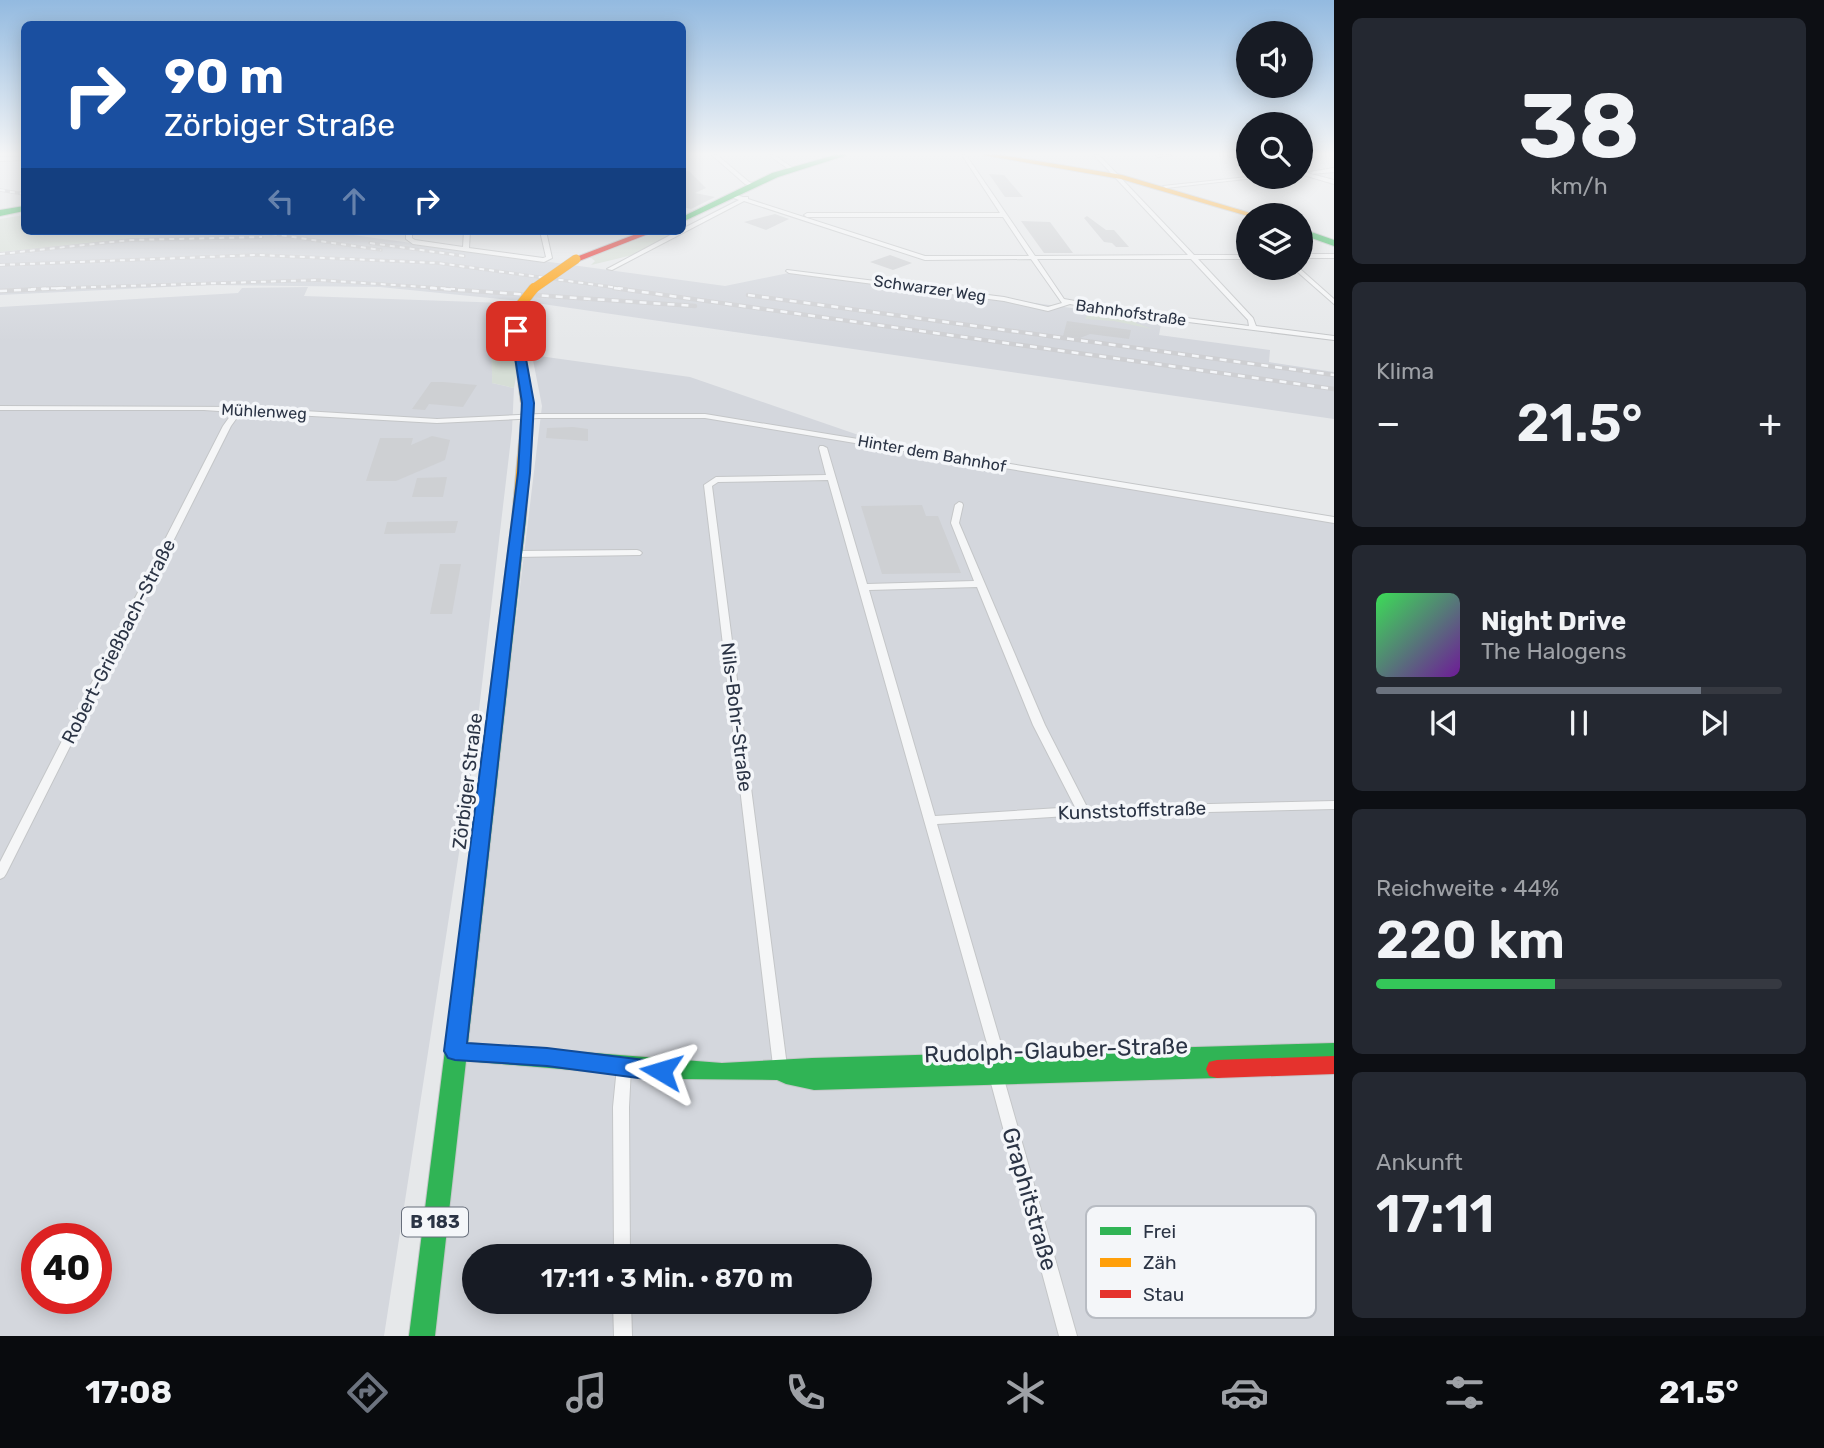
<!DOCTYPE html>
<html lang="de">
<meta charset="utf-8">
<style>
body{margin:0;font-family:Rubik,sans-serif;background:#242831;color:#f1f3f6;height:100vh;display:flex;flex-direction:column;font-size:26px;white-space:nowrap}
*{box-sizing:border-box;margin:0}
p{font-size:23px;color:#9ea1a6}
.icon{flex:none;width:38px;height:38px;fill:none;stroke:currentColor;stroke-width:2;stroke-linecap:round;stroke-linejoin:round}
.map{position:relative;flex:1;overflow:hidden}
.details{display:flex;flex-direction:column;gap:18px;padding:18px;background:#0d0f14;width:490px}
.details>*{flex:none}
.top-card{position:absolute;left:21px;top:21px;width:665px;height:214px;border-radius:10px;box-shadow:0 4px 18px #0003;background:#1a4fa0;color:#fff;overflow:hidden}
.controls{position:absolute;left:1236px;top:21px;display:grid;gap:14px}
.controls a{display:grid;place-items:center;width:77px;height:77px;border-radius:50%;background:#171b24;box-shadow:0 4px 18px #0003;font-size:35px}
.speed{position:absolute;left:21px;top:1223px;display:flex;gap:14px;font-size:35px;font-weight:700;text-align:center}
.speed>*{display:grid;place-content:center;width:91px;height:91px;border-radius:50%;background:#171b24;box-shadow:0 4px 18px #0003;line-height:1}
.speed .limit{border:10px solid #d22;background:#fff;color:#111}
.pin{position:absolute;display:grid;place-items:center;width:60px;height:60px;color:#fff;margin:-30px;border-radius:14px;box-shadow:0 4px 10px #0006}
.me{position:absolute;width:77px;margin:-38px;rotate:277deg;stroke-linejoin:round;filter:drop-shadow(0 0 5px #0008)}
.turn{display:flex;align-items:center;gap:24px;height:147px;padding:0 28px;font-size:32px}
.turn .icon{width:91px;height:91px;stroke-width:2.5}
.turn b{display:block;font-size:49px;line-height:60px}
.lanes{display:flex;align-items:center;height:66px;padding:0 28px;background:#0003;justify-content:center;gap:35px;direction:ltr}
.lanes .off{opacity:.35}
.big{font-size:52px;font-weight:600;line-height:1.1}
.details .card{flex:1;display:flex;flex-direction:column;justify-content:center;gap:10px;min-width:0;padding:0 24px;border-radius:10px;background:#242831}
.details .dial{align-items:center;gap:0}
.dial b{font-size:91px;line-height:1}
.song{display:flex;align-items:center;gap:21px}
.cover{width:84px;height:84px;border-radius:10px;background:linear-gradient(135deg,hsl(130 70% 55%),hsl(280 70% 35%))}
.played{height:7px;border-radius:4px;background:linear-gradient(90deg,#6c737f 80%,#363941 80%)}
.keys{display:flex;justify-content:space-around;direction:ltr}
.heat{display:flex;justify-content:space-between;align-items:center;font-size:38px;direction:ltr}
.charge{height:10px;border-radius:5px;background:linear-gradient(90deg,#34c759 44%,#363941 0)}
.trip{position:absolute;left:462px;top:1244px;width:410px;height:70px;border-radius:35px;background:#171b24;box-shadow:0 4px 18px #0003;font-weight:600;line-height:70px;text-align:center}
.menu{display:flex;height:112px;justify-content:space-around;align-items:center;background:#090b0e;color:#9ea1a6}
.menu .icon{width:49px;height:49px}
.menu .on{color:#6c737f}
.menu b{font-size:32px;color:#f1f3f6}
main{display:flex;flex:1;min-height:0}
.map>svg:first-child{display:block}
.built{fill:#d4d7dd;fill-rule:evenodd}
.green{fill:#d6ded6}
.building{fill:#ced0d3}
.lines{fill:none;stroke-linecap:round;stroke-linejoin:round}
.street-casing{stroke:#c4c6c8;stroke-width:2}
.fast-casing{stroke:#c4c6c8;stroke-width:2}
.slow-casing{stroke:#c4c6c8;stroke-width:2}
.jam-casing{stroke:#c4c6c8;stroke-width:2}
.street{fill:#f5f6f7;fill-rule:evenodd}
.fast{fill:#30b455;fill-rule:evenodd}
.slow{fill:#ff9f0a;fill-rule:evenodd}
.jam{fill:#e5322d;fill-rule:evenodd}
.rail-far1-casing{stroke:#cecfd2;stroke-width:3.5}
.rail-casing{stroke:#cecfd2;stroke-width:4.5}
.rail-far1{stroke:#f4f6f9;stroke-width:2;stroke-dasharray:5;stroke-linecap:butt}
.rail{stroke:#f4f6f9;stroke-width:2.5;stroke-dasharray:7;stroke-linecap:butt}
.slow-bridge-far1-casing{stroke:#c2c5c8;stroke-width:10;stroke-linecap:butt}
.slow-bridge-casing{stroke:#c2c5c8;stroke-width:11;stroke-linecap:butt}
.slow-bridge-far1{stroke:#ff9f0a;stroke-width:9}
.slow-bridge{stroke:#ff9f0a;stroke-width:10}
.route{fill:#1a73e8;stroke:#114b97;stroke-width:2}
.labels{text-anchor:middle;stroke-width:7;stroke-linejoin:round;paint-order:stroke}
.far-street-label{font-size:16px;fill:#2b3445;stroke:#f4f6f9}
.shield{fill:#f4f6f9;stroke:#676e7b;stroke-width:2}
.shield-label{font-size:18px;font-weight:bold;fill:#2b3445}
.street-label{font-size:19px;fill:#2b3445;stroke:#f4f6f9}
.near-street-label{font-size:23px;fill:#2b3445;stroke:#f4f6f9}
.key{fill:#f4f6f9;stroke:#b8bcc3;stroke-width:2}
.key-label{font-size:19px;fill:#2b3445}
</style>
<main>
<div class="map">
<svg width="1334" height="1336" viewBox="0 0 1334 1336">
<rect width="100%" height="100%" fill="#e6e8ea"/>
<path class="built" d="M 165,231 L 324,231 L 725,286 L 798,271 L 1153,319 L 1161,324 L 1159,335 L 1270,350 L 1269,362 L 1334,372 L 1334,419 L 529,302 L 380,287 L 207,285 L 0,295 L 0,252 L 158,236 Z
M 308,287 L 304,296 L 505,303 L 495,316 L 492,383 L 514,388 L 512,430 L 472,769 L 384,1336 L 0,1336 L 0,307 L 238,293 L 242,288 ZM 37,1239 L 96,1239 L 96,1298 L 37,1298 Z
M 532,355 L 690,377 L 873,440 L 1334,520 L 1334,1336 L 429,1336 L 542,406 ZM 474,1256 L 859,1256 L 859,1302 L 474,1302 Z"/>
<path class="green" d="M 24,215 L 24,231 L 165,231 L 158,236 L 0,252 L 0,219 Z
M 661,231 L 681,231 L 637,254 L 591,265 L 595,261 L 590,257 Z
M 514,301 L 508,321 L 517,371 L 514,388 L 492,383 C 493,358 484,309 514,301 Z
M 1090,311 L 1138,317 L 1136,323 L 1152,329 L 1114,321 L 1085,319 Z"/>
<path class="building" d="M 689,171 L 706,188 L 695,193 L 715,197 L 691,209 L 682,207 L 682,172 Z
M 989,174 L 1004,175 L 1023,197 L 1005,197 Z
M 775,214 L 789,219 L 766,230 L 744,222 Z
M 1087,216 L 1106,230 L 1114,230 L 1129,247 L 1116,247 L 1112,243 L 1104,242 L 1084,218 Z
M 1021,221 L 1050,222 L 1073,253 L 1044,253 Z
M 890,255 L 912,263 L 893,270 L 870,262 Z
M 1067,321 L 1081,323 L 1131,330 L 1129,339 L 1090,334 L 1080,338 L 1063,336 Z
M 431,382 L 443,382 L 477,385 L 463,407 L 429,404 L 425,410 L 412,409 Z
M 573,427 L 588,429 L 588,441 L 546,438 L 547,428 Z
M 432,436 L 450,440 L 445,460 L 396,481 L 366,481 L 380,438 L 413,438 L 411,445 Z
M 447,477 L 443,497 L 412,497 L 417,478 Z
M 922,505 L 926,516 L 938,516 L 961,573 L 882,574 L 861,506 Z
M 458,521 L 455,533 L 384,534 L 387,522 Z
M 440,564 L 461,564 L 452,614 L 430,614 Z"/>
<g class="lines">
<defs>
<path id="street" d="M 712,155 L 717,155 L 749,182 L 758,185 L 755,187 L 745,184 Z
M 769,155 L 774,155 L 796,170 L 791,171 Z
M 962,155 L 966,155 L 1035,256 L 1188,255 L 1094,155 L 1099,155 L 1194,255 L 1248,255 L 1248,259 L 1198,259 L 1253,318 L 1256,326 L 1334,336 L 1334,340 L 1131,315 L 1070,304 L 1048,311 L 1004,301 L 789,273 L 786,271 L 787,270 L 1004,297 L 1048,307 L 1062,303 L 1031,259 L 925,260 L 744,201 L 612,270 L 607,269 L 678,231 L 682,231 L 682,229 L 739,200 L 731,197 L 733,194 L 743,197 L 748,197 L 748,199 L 925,256 L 1029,256 L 1003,217 L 807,217 L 804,215 L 807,213 L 1000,213 ZM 1037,259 L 1191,259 L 1248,320 L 1249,326 L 1131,311 L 1064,299 Z
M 1156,155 L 1171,155 L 1158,157 Z
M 1228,155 L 1248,157 L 1248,160 L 1228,156 Z
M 0,157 L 24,157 L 24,160 L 0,161 Z
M 1334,168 L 1334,172 L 1312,174 L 1309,172 Z
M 1300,171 L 1334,180 L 1334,184 L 1300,174 Z
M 1248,177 L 1263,177 L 1166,188 L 1163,186 Z
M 406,231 L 412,231 L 412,238 L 415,240 L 463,247 L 464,231 L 470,231 L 469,248 L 543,258 L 546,257 L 540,231 L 546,231 L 552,258 L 544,262 L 413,244 L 406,239 Z
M 1300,254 L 1334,254 L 1334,258 L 1300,258 Z
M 1293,268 L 1299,268 L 1334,299 L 1334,304 Z
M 0,406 L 239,407 L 437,419 L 539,414 L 705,414 L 1334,517 L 1334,523 L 705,418 L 539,418 L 437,423 L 241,412 L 231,426 L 6,874 L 4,877 L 0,879 L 0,862 L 223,426 L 233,412 L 204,410 L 0,410 Z
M 820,446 L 823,446 L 827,448 L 867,584 L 974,581 L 951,523 L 955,505 L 959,502 L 962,503 L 963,505 L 959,523 L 1045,725 L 1087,807 L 1334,801 L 1334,809 L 1083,815 L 937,824 L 1006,1061 L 1004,1065 L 999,1067 L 994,1065 L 992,1061 L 828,480 L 718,482 L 712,486 L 788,1074 L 786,1078 L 781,1080 L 776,1078 L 774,1074 L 704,485 L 716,477 L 826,475 L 819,448 ZM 977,587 L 1033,725 L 1075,807 L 935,816 L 869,590 Z
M 637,550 L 640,551 L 642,553 L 640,555 L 515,557 L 510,554 L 515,551 Z
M 624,1061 L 629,1063 L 631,1067 L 629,1107 L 630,1256 L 614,1256 L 613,1107 L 617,1067 L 619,1063 Z
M 995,1066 L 1000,1068 L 1002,1072 L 1077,1336 L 1059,1336 L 988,1072 L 990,1068 Z
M 613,1302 L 631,1302 L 632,1336 L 614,1336 Z"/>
<path id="fast" d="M 835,155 L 847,155 L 778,177 L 682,222 L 682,217 L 772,173 Z
M 24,206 L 24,211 L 0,216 L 0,210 Z
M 1300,228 L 1334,240 L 1334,246 L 1300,234 Z
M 519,514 L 526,518 L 468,1043 L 722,1063 L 812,1058 L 1334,1043 L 1334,1061 L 1226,1064 L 1228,1069 L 1225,1076 L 1217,1078 L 814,1090 L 786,1084 L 777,1080 L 678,1079 L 466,1061 L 435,1336 L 409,1336 L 512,518 Z"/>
<path id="slow" d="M 983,155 L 1001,155 L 1122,175 L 1257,215 L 1248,216 L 1121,179 Z
M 514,306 L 523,308 L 521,331 L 534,410 L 526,518 L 519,522 L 512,518 L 522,410 L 511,331 Z"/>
<path id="jam" d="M 644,231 L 656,231 L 579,261 L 571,259 Z
M 1334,1056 L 1334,1074 L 1217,1078 L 1209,1076 L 1206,1069 L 1209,1062 L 1217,1060 Z"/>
</defs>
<use href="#street" class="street-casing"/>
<use href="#fast" class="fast-casing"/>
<use href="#slow" class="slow-casing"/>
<use href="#jam" class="jam-casing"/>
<use href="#street" class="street"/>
<use href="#fast" class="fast"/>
<use href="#slow" class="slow"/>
<use href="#jam" class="jam"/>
<defs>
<path id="rail-far1" d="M 0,190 L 24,194
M 252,231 L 381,250
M 370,243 L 464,256
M 0,254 L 131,240 L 262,237
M 0,265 L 258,255 L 438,263 L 626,289
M 31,289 L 318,280 L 455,289"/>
<path id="rail" d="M 430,288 L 695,306
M 614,288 L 1334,389
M 0,291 L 65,288
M 748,295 L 1334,375"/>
</defs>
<use href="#rail-far1" class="rail-far1-casing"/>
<use href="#rail" class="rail-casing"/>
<use href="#rail-far1" class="rail-far1"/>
<use href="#rail" class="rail"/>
<defs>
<path id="slow-bridge-far1" d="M 533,289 L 576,259"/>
<path id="slow-bridge" d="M 518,308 L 534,288"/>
</defs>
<use href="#slow-bridge-far1" class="slow-bridge-far1-casing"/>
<use href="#slow-bridge" class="slow-bridge-casing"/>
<use href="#slow-bridge-far1" class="slow-bridge-far1"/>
<use href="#slow-bridge" class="slow-bridge"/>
</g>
<linearGradient id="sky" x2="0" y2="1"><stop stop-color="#93bae0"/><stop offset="0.45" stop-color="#f4f5f6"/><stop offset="1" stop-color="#f4f5f6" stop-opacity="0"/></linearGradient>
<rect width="1334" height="342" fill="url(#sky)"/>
<path class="route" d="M 516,328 L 521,331 L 534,403 L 530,473 L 467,1043 L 547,1048 L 661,1062 L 669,1065 L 673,1071 L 669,1078 L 661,1081 L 547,1066 L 455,1060 L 448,1058 L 444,1051 L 518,473 L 522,403 L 511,331 Z"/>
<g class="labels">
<g class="far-street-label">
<text transform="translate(930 288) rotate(8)" y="6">Schwarzer Weg</text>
<text transform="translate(1131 312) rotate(8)" y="6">Bahnhofstraße</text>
<text transform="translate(264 411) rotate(3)" y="6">Mühlenweg</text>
<text transform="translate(932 453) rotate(10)" y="6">Hinter dem Bahnhof</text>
</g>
<rect class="shield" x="402" y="1207.5" width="66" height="29" rx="5"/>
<g class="shield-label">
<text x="435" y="1228">B 183</text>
</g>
<g class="street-label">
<text transform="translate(118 641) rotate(-63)" y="7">Robert-Grießbach-Straße</text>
<text transform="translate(737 717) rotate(83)" y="7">Nils-Bohr-Straße</text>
<text transform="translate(467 781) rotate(-83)" y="7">Zörbiger Straße</text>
<text transform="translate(1132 810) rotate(-2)" y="7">Kunststoffstraße</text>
</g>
<g class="near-street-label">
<text transform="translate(1056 1050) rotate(-2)" y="8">Rudolph-Glauber-Straße</text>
<text transform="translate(1030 1199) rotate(74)" y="8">Graphitstraße</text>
</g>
</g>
<rect x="1086" y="1206" width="230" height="112" rx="10" class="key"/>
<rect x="1100" y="1227" width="31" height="8" fill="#30b455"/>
<rect x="1100" y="1258" width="31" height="9" fill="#ff9f0a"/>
<rect x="1100" y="1290" width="31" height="8" fill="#e5322d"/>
<g class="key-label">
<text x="1143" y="1238">Frei</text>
<text x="1143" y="1269">Zäh</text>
<text x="1143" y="1301">Stau</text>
</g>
</svg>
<div class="controls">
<a><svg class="icon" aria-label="sound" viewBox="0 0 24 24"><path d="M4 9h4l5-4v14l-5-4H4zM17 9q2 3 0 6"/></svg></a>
<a><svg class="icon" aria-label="search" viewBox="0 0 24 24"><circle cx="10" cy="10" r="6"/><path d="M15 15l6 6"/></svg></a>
<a><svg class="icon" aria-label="layers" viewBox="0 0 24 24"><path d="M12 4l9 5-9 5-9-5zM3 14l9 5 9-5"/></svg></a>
</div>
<div class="speed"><div class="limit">40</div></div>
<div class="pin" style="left:516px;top:331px;background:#d93025"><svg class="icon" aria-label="arrive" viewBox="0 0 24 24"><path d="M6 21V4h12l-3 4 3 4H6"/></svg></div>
<svg class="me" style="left:661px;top:1071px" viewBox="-20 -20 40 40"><path d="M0-17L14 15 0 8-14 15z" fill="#1a73e8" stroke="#fff" stroke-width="4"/></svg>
<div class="trip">17:11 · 3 Min. · 870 m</div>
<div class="top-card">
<div class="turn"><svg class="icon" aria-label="right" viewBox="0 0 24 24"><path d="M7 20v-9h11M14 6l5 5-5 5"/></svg><div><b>90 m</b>Zörbiger Straße</div></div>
<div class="lanes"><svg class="icon off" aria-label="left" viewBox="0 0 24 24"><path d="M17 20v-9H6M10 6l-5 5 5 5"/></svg><svg class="icon off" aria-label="ahead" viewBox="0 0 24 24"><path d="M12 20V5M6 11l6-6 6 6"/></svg><svg class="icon" aria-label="right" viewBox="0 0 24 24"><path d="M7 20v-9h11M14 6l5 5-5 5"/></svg></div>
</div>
</div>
<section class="details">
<div class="card dial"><b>38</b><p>km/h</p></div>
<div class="card"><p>Klima</p>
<div class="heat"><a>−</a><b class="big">21.5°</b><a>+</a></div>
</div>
<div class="card">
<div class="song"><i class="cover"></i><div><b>Night Drive</b><p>The Halogens</p></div></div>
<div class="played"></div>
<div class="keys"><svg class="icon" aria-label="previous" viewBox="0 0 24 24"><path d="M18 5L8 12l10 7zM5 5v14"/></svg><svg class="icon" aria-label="pause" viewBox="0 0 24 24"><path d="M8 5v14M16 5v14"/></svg><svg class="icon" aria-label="next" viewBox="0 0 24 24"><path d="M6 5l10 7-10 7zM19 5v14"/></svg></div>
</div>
<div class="card"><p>Reichweite · 44%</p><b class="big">220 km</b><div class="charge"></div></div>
<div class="card"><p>Ankunft</p><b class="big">17:11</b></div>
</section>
</main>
<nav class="menu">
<b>17:08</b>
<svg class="icon on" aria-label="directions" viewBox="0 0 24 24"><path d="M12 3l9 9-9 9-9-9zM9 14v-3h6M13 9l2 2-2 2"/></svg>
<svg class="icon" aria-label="music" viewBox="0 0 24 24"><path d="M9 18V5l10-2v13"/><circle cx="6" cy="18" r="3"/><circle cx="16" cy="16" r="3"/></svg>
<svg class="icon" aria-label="phone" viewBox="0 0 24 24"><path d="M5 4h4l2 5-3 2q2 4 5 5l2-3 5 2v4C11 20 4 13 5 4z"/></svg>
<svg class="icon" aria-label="climate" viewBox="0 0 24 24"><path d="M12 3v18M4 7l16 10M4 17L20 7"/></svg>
<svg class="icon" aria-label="car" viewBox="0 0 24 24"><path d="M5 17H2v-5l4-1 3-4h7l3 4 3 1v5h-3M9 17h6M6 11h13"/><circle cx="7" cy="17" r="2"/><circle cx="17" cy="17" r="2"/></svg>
<svg class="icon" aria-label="filters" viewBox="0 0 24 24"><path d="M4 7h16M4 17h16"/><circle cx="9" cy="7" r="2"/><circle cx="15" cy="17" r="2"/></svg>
<b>21.5°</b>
</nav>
